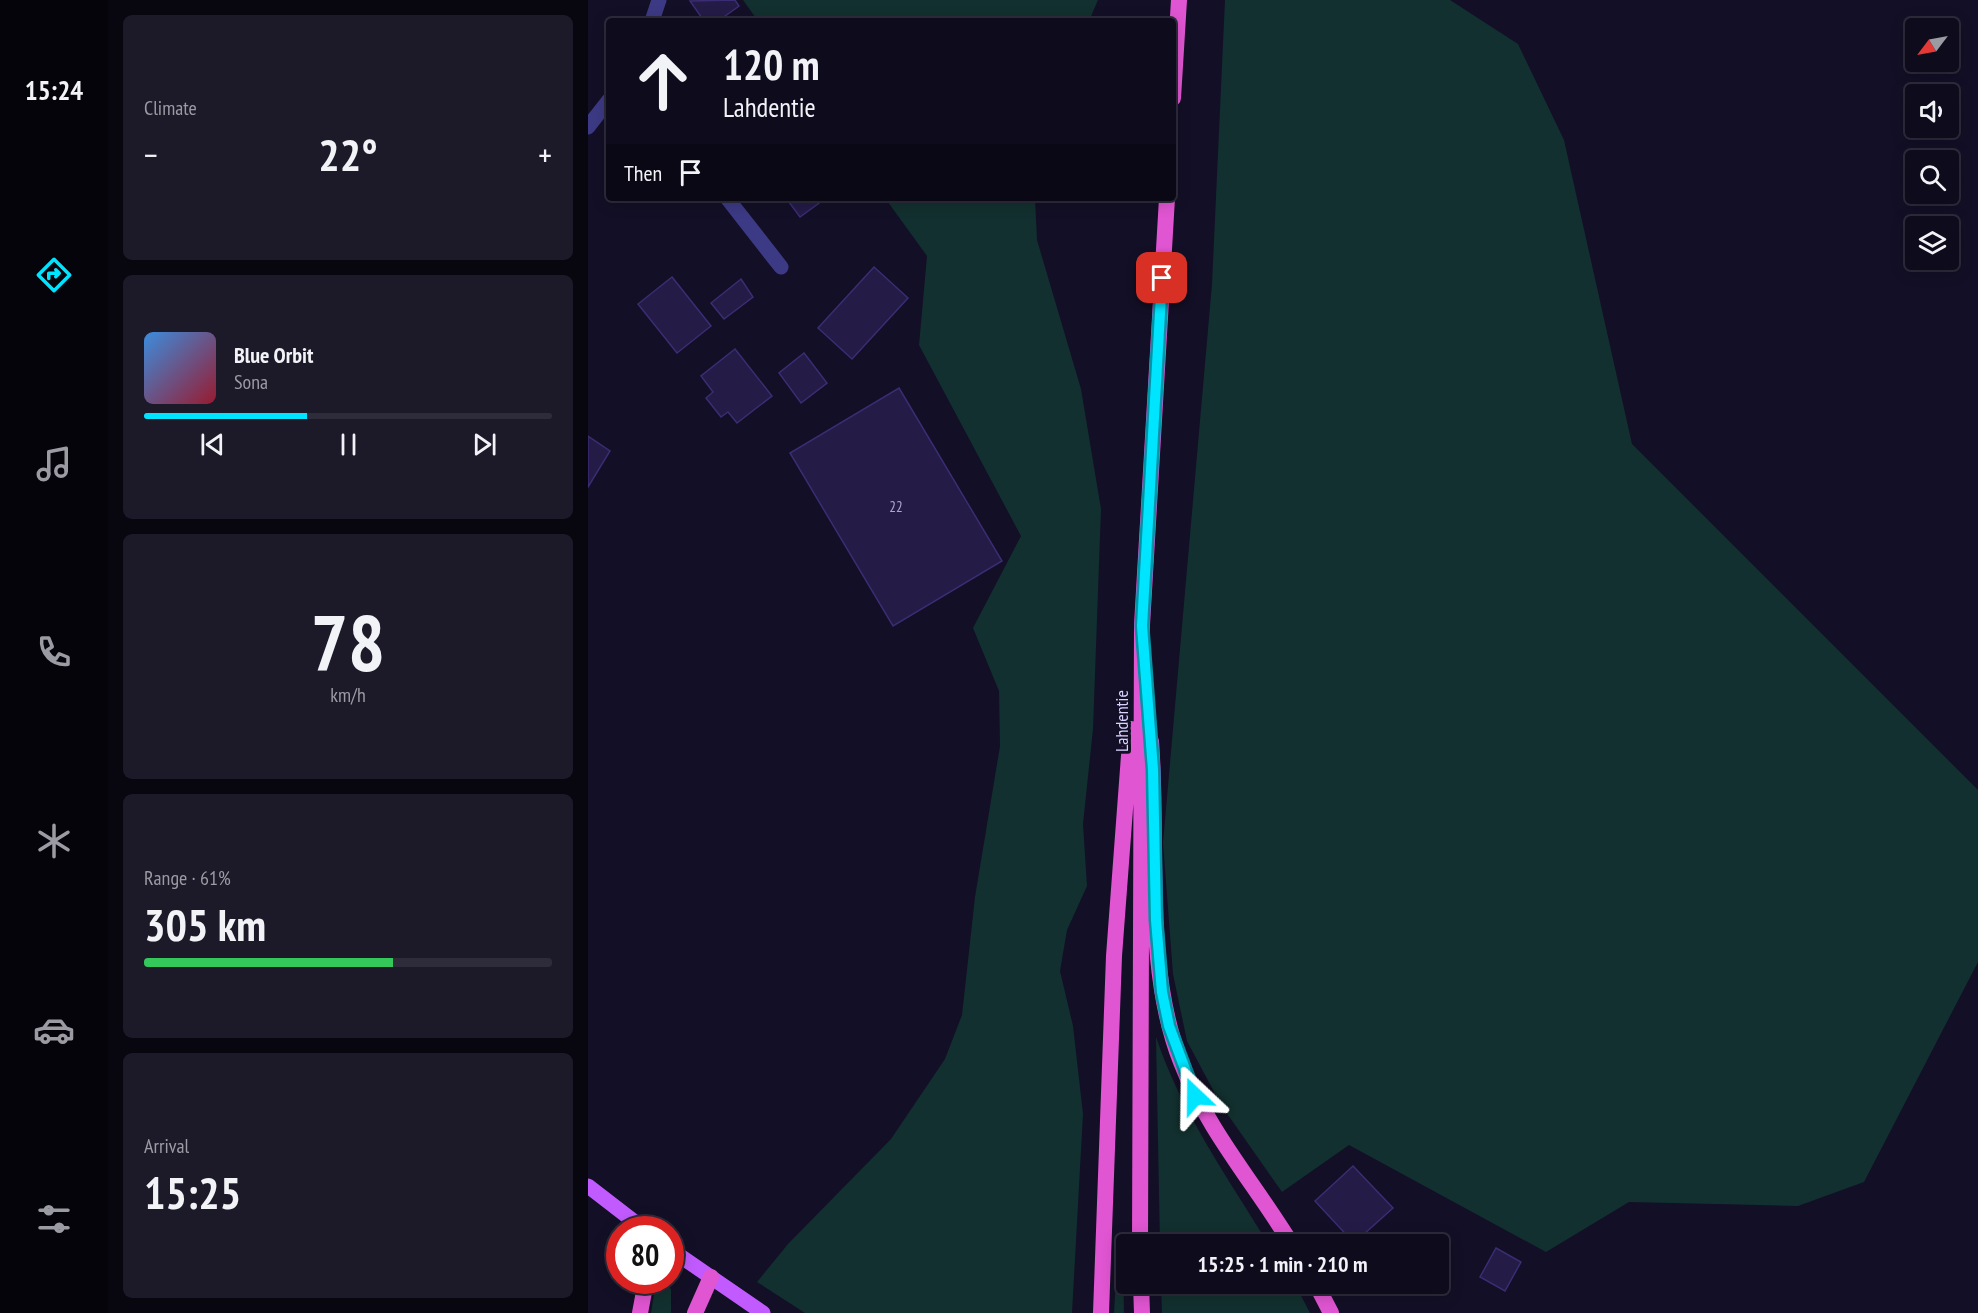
<!DOCTYPE html>
<meta charset="utf-8">
<style>
body{margin:0;font-family:"PT Sans Narrow",sans-serif;background:#1c1929;color:#f1f3f6;height:100vh;display:flex;flex-direction:column;font-size:22px;white-space:nowrap}
*{box-sizing:border-box;margin:0}
p{font-size:20px;color:#9b9ba3}
.icon{flex:none;width:33px;height:33px;fill:none;stroke:currentColor;stroke-width:2;stroke-linecap:round;stroke-linejoin:round}
.map{position:relative;flex:1;overflow:hidden}
.drawer{display:flex;flex-direction:column;gap:15px;padding:15px;background:#08060f;width:480px}
.drawer>*{flex:none}
.banner{position:absolute;left:18px;top:18px;width:570px;height:183px;border-radius:6px;box-shadow:0 3px 15px #0003,0 0 0 2px #2e2b3b;background:#0e0b1c;color:#f1f3f6;overflow:hidden}
.needle{width:39px;rotate:238deg}
.tools{position:absolute;left:1317px;top:18px;display:grid;gap:12px}
.tools a{display:grid;place-items:center;width:54px;height:54px;border-radius:6px;background:#0e0b1c;box-shadow:0 3px 15px #0003,0 0 0 2px #2e2b3b;font-size:30px}
.speed{position:absolute;left:18px;top:1216px;display:flex;gap:12px;font-size:30px;font-weight:700;text-align:center}
.speed>*{display:grid;place-content:center;width:78px;height:78px;border-radius:50%;background:#0e0b1c;box-shadow:0 3px 15px #0003,0 0 0 2px #2e2b3b;line-height:1}
.speed .limit{border:9px solid #d22;background:#fff;color:#111}
.pin{position:absolute;display:grid;place-items:center;width:51px;height:51px;color:#fff;margin:-26px;border-radius:12px;box-shadow:0 3px 9px #0006}
.me{position:absolute;width:66px;margin:-33px;rotate:337deg;stroke-linejoin:round;filter:drop-shadow(0 0 4px #0008)}
.turn{display:flex;align-items:center;gap:21px;height:126px;padding:0 18px;font-size:27px}
.turn .icon{width:78px;height:78px;stroke-width:2.5}
.turn b{display:block;font-size:42px;line-height:51px}
.then{display:flex;align-items:center;height:57px;padding:0 18px;background:#0003;gap:12px;font-size:22px}
.big{font-size:45px;font-weight:800;line-height:1.1}
.drawer .widget{flex:1;display:flex;flex-direction:column;justify-content:center;gap:9px;min-width:0;padding:0 21px;border-radius:9px;background:#1c1929}
.drawer .dial{align-items:center;gap:0}
.dial b{font-size:78px;line-height:1}
.song{display:flex;align-items:center;gap:18px}
.cover{width:72px;height:72px;border-radius:9px;background:linear-gradient(135deg,hsl(210 70% 55%),hsl(350 70% 35%))}
.played{height:6px;border-radius:3px;background:linear-gradient(90deg,#00e5ff 40%,#2e2b3b 40%)}
.keys{display:flex;justify-content:space-around;direction:ltr}
.heat{display:flex;justify-content:space-between;align-items:center;font-size:33px;direction:ltr}
.charge{height:9px;border-radius:4px;background:linear-gradient(90deg,#34c759 61%,#2e2b3b 0)}
.trip{position:absolute;left:528px;top:1234px;width:333px;height:60px;border-radius:6px;background:#0e0b1c;box-shadow:0 3px 15px #0003,0 0 0 2px #2e2b3b;font-weight:800;line-height:60px;text-align:center}
main{display:flex;flex:1;min-height:0}
.tab-bar{display:flex;flex-direction:column;width:108px;justify-content:space-around;align-items:center;background:#06040b;color:#9b9ba3}
.tab-bar .icon{width:42px;height:42px}
.tab-bar .current{color:#00e5ff}
.tab-bar b{font-size:27px;color:#f1f3f6}
.map>svg:first-child{display:block}
.green{fill:#12302f}
.building{fill:#241b47;stroke:#3b2d73;stroke-width:1.5}
.lines{fill:none;stroke-linecap:round;stroke-linejoin:round}
.minor{stroke:#3d3a85;stroke-width:15}
.primary{stroke:#c25bff;stroke-width:15}
.trunk{stroke:#e055d1;stroke-width:16}
.route-casing{stroke:#0095a6;stroke-width:15}
.route{stroke:#00e5ff;stroke-width:10}
.labels{text-anchor:middle;stroke-width:6;stroke-linejoin:round;paint-order:stroke}
.number-label{font-size:15px;fill:#aca6d1}
.street-label{font-size:18px;fill:#d9d4ff;stroke:#130f26}
</style>
<main>
<nav class="tab-bar">
<b>15:24</b>
<svg class="icon current" aria-label="directions" viewBox="0 0 24 24"><path d="M12 3l9 9-9 9-9-9zM9 14v-3h6M13 9l2 2-2 2"/></svg>
<svg class="icon" aria-label="music" viewBox="0 0 24 24"><path d="M9 18V5l10-2v13"/><circle cx="6" cy="18" r="3"/><circle cx="16" cy="16" r="3"/></svg>
<svg class="icon" aria-label="phone" viewBox="0 0 24 24"><path d="M5 4h4l2 5-3 2q2 4 5 5l2-3 5 2v4C11 20 4 13 5 4z"/></svg>
<svg class="icon" aria-label="climate" viewBox="0 0 24 24"><path d="M12 3v18M4 7l16 10M4 17L20 7"/></svg>
<svg class="icon" aria-label="car" viewBox="0 0 24 24"><path d="M5 17H2v-5l4-1 3-4h7l3 4 3 1v5h-3M9 17h6M6 11h13"/><circle cx="7" cy="17" r="2"/><circle cx="17" cy="17" r="2"/></svg>
<svg class="icon" aria-label="filters" viewBox="0 0 24 24"><path d="M4 7h16M4 17h16"/><circle cx="9" cy="7" r="2"/><circle cx="15" cy="17" r="2"/></svg>
</nav>
<section class="drawer">
<div class="widget"><p>Climate</p>
<div class="heat"><a>−</a><b class="big">22°</b><a>+</a></div>
</div>
<div class="widget">
<div class="song"><i class="cover"></i><div><b>Blue Orbit</b><p>Sona</p></div></div>
<div class="played"></div>
<div class="keys"><svg class="icon" aria-label="previous" viewBox="0 0 24 24"><path d="M18 5L8 12l10 7zM5 5v14"/></svg><svg class="icon" aria-label="pause" viewBox="0 0 24 24"><path d="M8 5v14M16 5v14"/></svg><svg class="icon" aria-label="next" viewBox="0 0 24 24"><path d="M6 5l10 7-10 7zM19 5v14"/></svg></div>
</div>
<div class="widget dial"><b>78</b><p>km/h</p></div>
<div class="widget"><p>Range · 61%</p><b class="big">305 km</b><div class="charge"></div></div>
<div class="widget"><p>Arrival</p><b class="big">15:25</b></div>
</section>
<div class="map">
<svg width="1390" height="1313" viewBox="0 0 1390 1313">
<rect width="100%" height="100%" fill="#130f26"/>
<path class="green" d="M 155,0 L 510,0 L 501,21 L 170,21 Z
M 637,0 L 862,0 L 930,44 L 976,140 L 1044,444 L 1390,790 L 1390,962 L 1276,1182 L 1210,1206 L 1041,1202 L 958,1252 L 761,1145 L 694,1192 L 633,1105 L 599,1041 L 585,974 L 575,843 L 624,284 Z
M 297,198 L 447,198 L 449,240 L 493,389 L 513,509 L 505,729 L 495,824 L 499,886 L 479,930 L 472,971 L 485,1026 L 495,1114 L 484,1313 L 217,1313 L 169,1282 L 200,1244 L 303,1139 L 357,1059 L 374,1015 L 387,897 L 412,746 L 411,691 L 385,628 L 433,536 L 331,345 L 339,256 Z
M 568,1037 C 593,1112 640,1178 681,1245 L 572,1245 Z
M 529,1261 L 535,1263 L 536,1313 L 526,1313 Z
M 75,1282 L 83,1289 L 83,1313 L 63,1313 L 67,1288 Z
M 573,1284 L 707,1284 L 722,1313 L 574,1313 Z"/>
<path class="building" d="M 147,0 L 151,6 L 130,21 L 116,21 L 102,1 Z
M 198,198 L 238,198 L 212,217 Z
M 286,267 L 320,298 L 264,359 L 230,328 Z
M 84,277 L 123,326 L 89,353 L 50,304 Z
M 153,279 L 165,297 L 136,319 L 123,303 Z
M 147,349 L 184,396 L 149,423 L 140,412 L 133,417 L 118,398 L 125,392 L 113,376 Z
M 216,353 L 239,383 L 213,403 L 191,373 Z
M 311,388 L 414,561 L 305,626 L 202,453 Z
M 0,436 L 22,451 L 0,487 Z
M 765,1166 L 805,1208 L 766,1243 L 727,1201 Z
M 908,1248 L 933,1262 L 917,1291 L 892,1277 Z"/>
<g class="lines">
<path class="minor" d="M 64,21 L 71,0
M 0,127 L 21,100
M 139,198 L 193,267"/>
<path class="primary" d="M 0,1186 L 57,1230
M 82,1249 L 175,1313"/>
<path class="trunk" d="M 585,98 L 591,0
M 563,741 C 571,843 555,967 593,1062 C 619,1130 667,1184 704,1245
M 552,1245 L 554,625 L 579,198
M 553,1284 L 554,1313
M 728,1284 L 743,1313
M 52,1313 L 58,1281
M 107,1313 L 123,1277
M 513,1313 L 526,956 L 543,729"/>
</g>
<g class="lines">
<defs>
<path id="route" d="M 574,278 L 554,626 L 565,770 L 568,920 L 574,992 L 581,1026 L 607,1096"/>
</defs>
<use href="#route" class="route-casing"/>
<use href="#route" class="route"/>
</g>
<g class="labels">
<g class="number-label">
<text x="308" y="512">22</text>
</g>
<g class="street-label">
<text transform="translate(534 721) rotate(-90)" y="6">Lahdentie</text>
</g>
</g>
</svg>
<div class="tools">
<a><svg class="needle" viewBox="-14 -14 28 28"><path d="M0-13l5 13h-10z" fill="#e53935"/><path d="M0 13l5-13h-10z" fill="#9b9ba3"/></svg></a>
<a><svg class="icon" aria-label="sound" viewBox="0 0 24 24"><path d="M4 9h4l5-4v14l-5-4H4zM17 9q2 3 0 6"/></svg></a>
<a><svg class="icon" aria-label="search" viewBox="0 0 24 24"><circle cx="10" cy="10" r="6"/><path d="M15 15l6 6"/></svg></a>
<a><svg class="icon" aria-label="layers" viewBox="0 0 24 24"><path d="M12 4l9 5-9 5-9-5zM3 14l9 5 9-5"/></svg></a>
</div>
<div class="speed"><div class="limit">80</div></div>
<div class="pin" style="left:574px;top:278px;background:#d93025"><svg class="icon" aria-label="arrive" viewBox="0 0 24 24"><path d="M6 21V4h12l-3 4 3 4H6"/></svg></div>
<svg class="me" style="left:607px;top:1096px" viewBox="-20 -20 40 40"><path d="M0-17L14 15 0 8-14 15z" fill="#00e5ff" stroke="#fff" stroke-width="4"/></svg>
<div class="trip">15:25 · 1 min · 210 m</div>
<div class="banner">
<div class="turn"><svg class="icon" aria-label="ahead" viewBox="0 0 24 24"><path d="M12 20V5M6 11l6-6 6 6"/></svg><div><b>120 m</b>Lahdentie</div></div>
<div class="then">Then<svg class="icon" aria-label="arrive" viewBox="0 0 24 24"><path d="M6 21V4h12l-3 4 3 4H6"/></svg></div>
</div>
</div>
</main>
